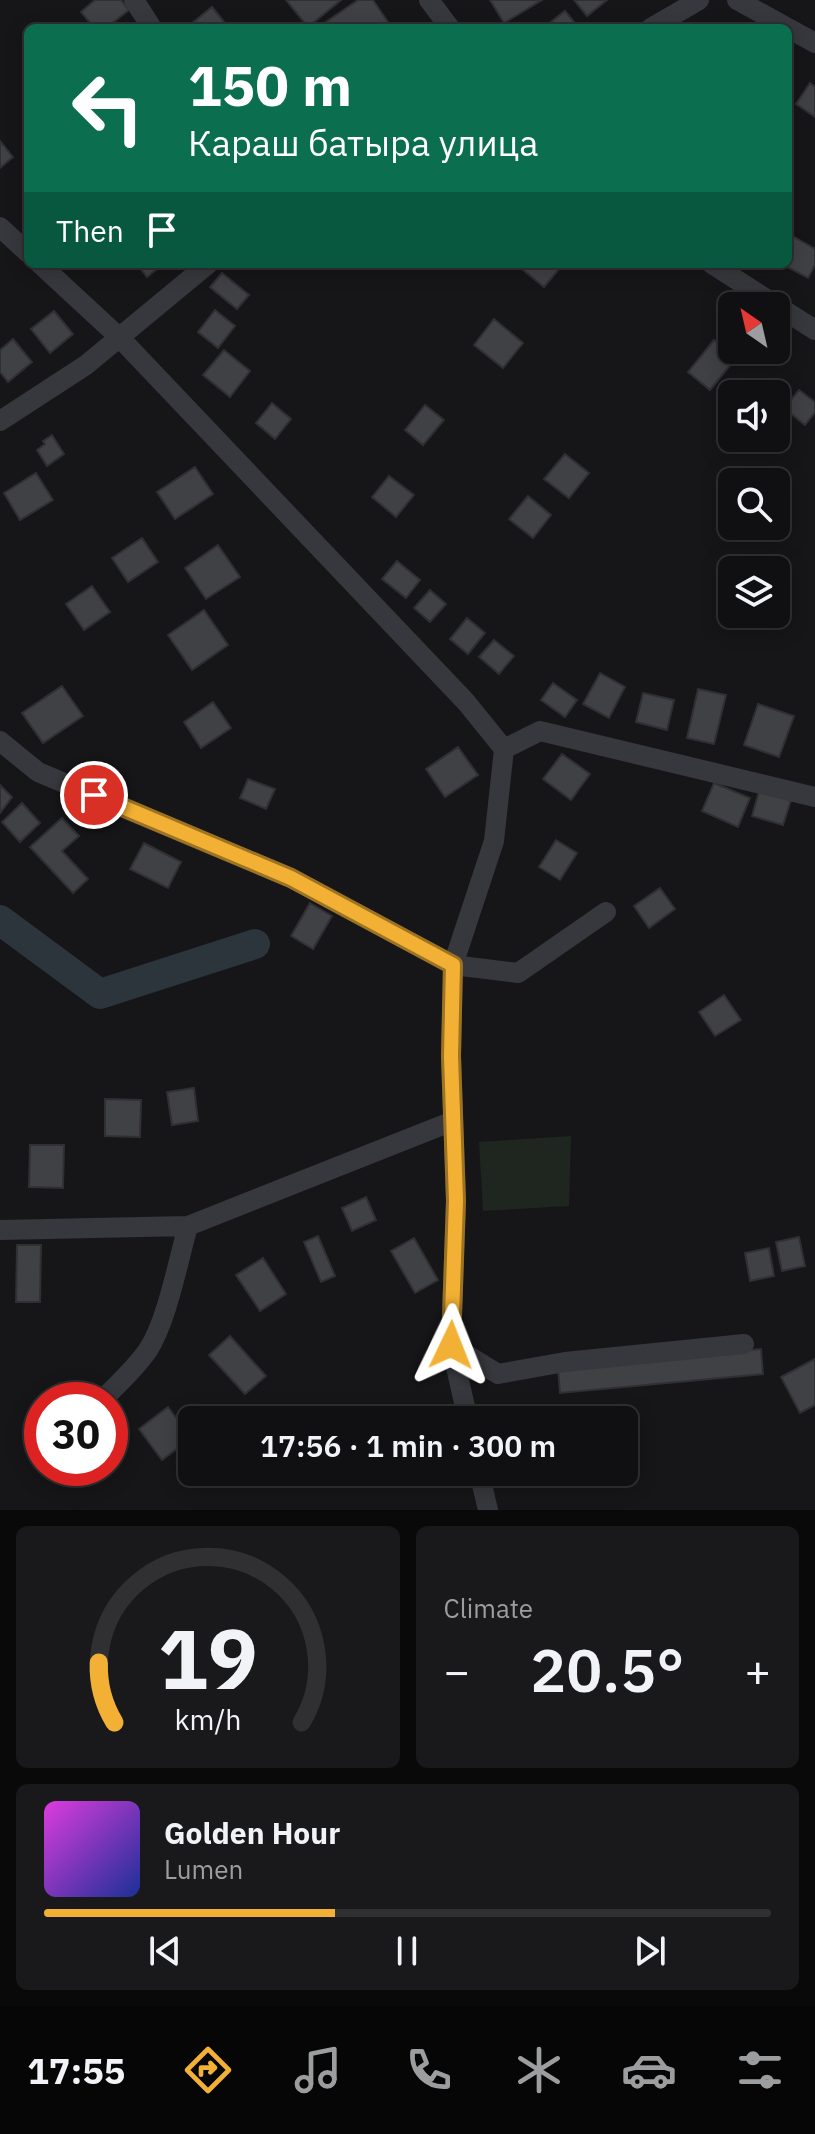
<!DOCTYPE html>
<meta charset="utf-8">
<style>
body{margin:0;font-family:"IBM Plex Sans",sans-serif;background:#19191b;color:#f1f3f6;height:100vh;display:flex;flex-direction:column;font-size:30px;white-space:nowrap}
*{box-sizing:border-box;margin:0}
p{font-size:26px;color:#9c9d9f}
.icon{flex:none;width:44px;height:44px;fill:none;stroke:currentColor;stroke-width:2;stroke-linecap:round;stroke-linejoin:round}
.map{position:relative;height:1510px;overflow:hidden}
.sheet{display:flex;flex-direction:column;gap:16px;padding:16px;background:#09090a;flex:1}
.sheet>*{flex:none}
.hud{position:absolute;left:24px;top:24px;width:768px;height:244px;border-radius:12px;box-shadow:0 4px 20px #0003,0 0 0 2px #303032;background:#0b6e4f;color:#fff;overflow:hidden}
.needle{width:52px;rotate:326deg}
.fabs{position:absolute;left:718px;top:292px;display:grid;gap:16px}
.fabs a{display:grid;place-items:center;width:72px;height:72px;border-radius:12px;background:#101012;box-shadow:0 4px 20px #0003,0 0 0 2px #303032;font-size:40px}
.speed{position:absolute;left:24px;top:1382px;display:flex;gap:16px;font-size:40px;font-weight:700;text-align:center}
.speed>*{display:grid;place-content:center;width:104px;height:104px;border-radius:50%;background:#101012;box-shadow:0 4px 20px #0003,0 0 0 2px #303032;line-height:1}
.speed .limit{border:12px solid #d22;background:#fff;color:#111}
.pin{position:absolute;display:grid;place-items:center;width:68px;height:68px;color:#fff;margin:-34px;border:4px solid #fff;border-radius:50%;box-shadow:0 2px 8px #0007}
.me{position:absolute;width:88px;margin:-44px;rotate:2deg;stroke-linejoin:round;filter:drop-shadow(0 0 6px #0008)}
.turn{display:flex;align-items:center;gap:28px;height:168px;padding:0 32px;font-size:36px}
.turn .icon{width:104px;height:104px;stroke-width:2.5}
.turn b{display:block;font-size:56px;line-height:68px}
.then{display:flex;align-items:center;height:76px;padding:0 32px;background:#0003;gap:16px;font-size:30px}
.big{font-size:60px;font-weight:600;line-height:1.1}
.sheet .widget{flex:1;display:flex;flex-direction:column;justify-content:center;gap:12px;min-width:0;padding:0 28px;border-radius:12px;background:#19191b}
.sheet .dial{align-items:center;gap:0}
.dial svg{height:208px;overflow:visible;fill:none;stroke:#303032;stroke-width:7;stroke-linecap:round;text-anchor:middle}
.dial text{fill:#f1f3f6;stroke:none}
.song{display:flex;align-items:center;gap:24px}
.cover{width:96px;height:96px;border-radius:12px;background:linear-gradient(135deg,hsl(300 70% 55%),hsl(230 70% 35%))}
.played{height:8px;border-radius:4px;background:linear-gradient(90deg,#f2b134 40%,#303032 40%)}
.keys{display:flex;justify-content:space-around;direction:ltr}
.heat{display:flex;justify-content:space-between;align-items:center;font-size:44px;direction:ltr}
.sheet .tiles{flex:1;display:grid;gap:16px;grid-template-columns:1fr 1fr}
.widget:last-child{grid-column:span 2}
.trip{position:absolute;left:178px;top:1406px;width:460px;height:80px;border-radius:12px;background:#101012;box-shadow:0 4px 20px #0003,0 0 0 2px #303032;font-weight:600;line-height:80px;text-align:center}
.dock{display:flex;height:128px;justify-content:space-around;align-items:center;background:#060607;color:#9c9d9f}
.dock .icon{width:56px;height:56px}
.dock .current{color:#f2b134}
.dock b{font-size:36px;color:#f1f3f6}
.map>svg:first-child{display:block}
.green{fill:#1e261f}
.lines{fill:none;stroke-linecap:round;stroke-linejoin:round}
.river{stroke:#2c353c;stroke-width:30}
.building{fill:#404145;stroke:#303034;stroke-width:2}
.minor{stroke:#37383d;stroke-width:20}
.route-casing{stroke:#9d7322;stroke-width:20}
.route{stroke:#f2b134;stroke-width:14}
</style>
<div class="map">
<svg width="815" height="1510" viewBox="0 0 815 1510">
<rect width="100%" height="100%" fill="#161618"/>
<path class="green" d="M 571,1136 L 569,1206 L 483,1211 L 479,1142 Z"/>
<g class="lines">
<path class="river" d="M 0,920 L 100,994 L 255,944"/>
</g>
<path class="building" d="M 95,0 L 121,0 L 129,10 L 106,28 L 94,28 L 81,12 Z
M 286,0 L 341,0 L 308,27 Z
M 358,0 L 373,0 L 392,28 L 317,28 Z
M 490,0 L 542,0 L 504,23 Z
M 574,0 L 607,0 L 587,16 Z
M 212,7 L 229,28 L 186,28 Z
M 565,11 L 579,28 L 543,28 Z
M 810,83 L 815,87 L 815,117 L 796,104 Z
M 0,141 L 13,157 L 0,168 Z
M 789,234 L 815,249 L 815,265 L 808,278 L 782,264 L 788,264 Z
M 137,264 L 163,264 L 147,277 Z
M 526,264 L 555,264 L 560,268 L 544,287 L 522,269 Z
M 222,273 L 249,295 L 237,309 L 210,287 Z
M 215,310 L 235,326 L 218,348 L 198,332 Z
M 54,311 L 73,334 L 50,353 L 31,329 Z
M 494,319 L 523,343 L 503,368 L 474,345 Z
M 13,339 L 32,362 L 8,382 L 0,372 L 0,350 Z
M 714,340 L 736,358 L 710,390 L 688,372 Z
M 224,350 L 250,371 L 230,397 L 203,375 Z
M 799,390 L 815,402 L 815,412 L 805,425 L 784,408 Z
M 272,403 L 291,419 L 275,439 L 256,423 Z
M 425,405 L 444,420 L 423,445 L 405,430 Z
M 52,435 L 64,454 L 47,466 L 37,450 L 45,444 L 43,441 Z
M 565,454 L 589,473 L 569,498 L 544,479 Z
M 195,467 L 213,494 L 175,519 L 157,492 Z
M 36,473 L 53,500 L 20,520 L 4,493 Z
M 389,476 L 414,495 L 396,517 L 372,497 Z
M 528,496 L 551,515 L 533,538 L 509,519 Z
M 142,538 L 158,562 L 128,582 L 112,558 Z
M 218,545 L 240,577 L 206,599 L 185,568 Z
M 397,561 L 420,580 L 406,598 L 382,579 Z
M 92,586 L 110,612 L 84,630 L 66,604 Z
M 430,590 L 446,604 L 430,622 L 414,608 Z
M 204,610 L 228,645 L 192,670 L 168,635 Z
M 467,618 L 485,633 L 468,654 L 450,639 Z
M 494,640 L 514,656 L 499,674 L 479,657 Z
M 600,673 L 625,687 L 609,718 L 583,704 Z
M 553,683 L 577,700 L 565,717 L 541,700 Z
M 62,686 L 83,716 L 43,743 L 22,713 Z
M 698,689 L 726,695 L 714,744 L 687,738 Z
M 643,693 L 674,700 L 667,730 L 636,722 Z
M 213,702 L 231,728 L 201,748 L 184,722 Z
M 758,704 L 794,716 L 779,757 L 744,745 Z
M 458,747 L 478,775 L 445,797 L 426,769 Z
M 562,754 L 590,774 L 571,800 L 543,779 Z
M 248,779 L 275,789 L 266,809 L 240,798 Z
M 714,783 L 750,798 L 738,827 L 702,811 Z
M 0,785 L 12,797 L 0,813 Z
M 760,788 L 792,797 L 783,825 L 752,816 Z
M 22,803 L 40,823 L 20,842 L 2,822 Z
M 62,818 L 79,836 L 62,851 L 88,879 L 73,893 L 30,847 Z
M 556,840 L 577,853 L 560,880 L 539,867 Z
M 144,843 L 181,862 L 168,888 L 130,869 Z
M 660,888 L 675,909 L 649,928 L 634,906 Z
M 310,903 L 332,916 L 313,949 L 291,936 Z
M 724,995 L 741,1020 L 715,1036 L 699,1012 Z
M 194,1088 L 198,1121 L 172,1125 L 167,1092 Z
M 105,1099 L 141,1100 L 140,1137 L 105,1136 Z
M 30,1145 L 64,1145 L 63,1188 L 29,1187 Z
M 366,1197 L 376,1220 L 352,1231 L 342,1208 Z
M 318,1236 L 335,1276 L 321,1282 L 304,1242 Z
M 799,1237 L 805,1266 L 782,1271 L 776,1242 Z
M 414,1238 L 438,1280 L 415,1293 L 391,1251 Z
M 17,1245 L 41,1245 L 40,1302 L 16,1302 Z
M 769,1248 L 774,1276 L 750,1281 L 745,1253 Z
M 263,1258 L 286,1294 L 260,1311 L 236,1275 Z
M 230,1336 L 266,1376 L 245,1394 L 209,1355 Z
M 761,1349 L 763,1374 L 560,1393 L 558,1368 Z
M 815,1359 L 815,1405 L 800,1413 L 781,1377 Z
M 168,1407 L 191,1438 L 162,1460 L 139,1429 Z"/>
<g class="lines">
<path class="minor" d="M 134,0 L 150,25
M 429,0 L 450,28
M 737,0 L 788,28
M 651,28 L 699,0
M 788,28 L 815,43
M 0,227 L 28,253
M 40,264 L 120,338 L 466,702 L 504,749 L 494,841 L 453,965 L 451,1056 L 456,1201 L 451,1345 L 468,1420
M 712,264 L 815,330
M 0,421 L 86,365 L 208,264
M 0,741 L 38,772 L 291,878 L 453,965 L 518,973 L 606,912
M 504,749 L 540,731 L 815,797
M 0,1230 L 188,1226 L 453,1121
M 451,1345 L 498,1374 L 565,1362 L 744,1344
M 102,1400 C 118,1384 135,1369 148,1350 C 167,1321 178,1261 188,1226
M 479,1472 L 488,1510"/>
</g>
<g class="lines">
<defs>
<path id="route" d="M 94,795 L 291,878 L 453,965 L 451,1056 L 456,1201 L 451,1345"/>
</defs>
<use href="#route" class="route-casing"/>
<use href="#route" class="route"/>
</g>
</svg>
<div class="fabs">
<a><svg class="needle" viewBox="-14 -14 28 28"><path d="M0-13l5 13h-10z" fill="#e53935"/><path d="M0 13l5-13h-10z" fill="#9c9d9f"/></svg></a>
<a><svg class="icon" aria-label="sound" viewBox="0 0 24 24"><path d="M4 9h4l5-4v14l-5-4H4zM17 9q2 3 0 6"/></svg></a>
<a><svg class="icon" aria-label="search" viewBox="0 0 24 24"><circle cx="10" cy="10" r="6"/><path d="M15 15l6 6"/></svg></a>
<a><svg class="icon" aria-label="layers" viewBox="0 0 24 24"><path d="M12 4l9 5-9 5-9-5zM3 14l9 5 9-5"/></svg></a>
</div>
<div class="speed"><div class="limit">30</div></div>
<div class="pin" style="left:94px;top:795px;background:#d93025"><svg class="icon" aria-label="arrive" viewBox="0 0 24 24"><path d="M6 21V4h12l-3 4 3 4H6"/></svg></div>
<svg class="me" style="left:451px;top:1345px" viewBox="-20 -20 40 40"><path d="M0-17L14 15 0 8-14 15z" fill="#f2b134" stroke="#fff" stroke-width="4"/></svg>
<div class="trip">17:56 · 1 min · 300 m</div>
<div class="hud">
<div class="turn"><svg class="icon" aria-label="left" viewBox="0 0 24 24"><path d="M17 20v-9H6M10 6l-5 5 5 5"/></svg><div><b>150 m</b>Караш батыра улица</div></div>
<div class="then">Then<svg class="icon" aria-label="arrive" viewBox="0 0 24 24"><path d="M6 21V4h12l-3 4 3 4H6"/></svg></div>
</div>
</div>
<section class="sheet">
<div class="tiles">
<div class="widget dial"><svg viewBox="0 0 100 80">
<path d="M14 69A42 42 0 1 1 86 69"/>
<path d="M14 69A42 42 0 0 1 8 46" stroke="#f2b134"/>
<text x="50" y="56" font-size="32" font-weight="700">19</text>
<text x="50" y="72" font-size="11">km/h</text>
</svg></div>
<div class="widget"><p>Climate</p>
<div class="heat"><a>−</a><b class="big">20.5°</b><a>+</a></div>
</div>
<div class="widget">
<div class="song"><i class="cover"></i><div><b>Golden Hour</b><p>Lumen</p></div></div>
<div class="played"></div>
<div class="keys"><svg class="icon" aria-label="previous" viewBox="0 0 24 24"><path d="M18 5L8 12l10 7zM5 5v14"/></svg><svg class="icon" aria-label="pause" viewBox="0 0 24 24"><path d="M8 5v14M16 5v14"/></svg><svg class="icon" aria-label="next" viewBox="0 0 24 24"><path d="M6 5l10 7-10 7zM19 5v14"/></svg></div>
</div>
</div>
</section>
<nav class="dock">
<b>17:55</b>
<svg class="icon current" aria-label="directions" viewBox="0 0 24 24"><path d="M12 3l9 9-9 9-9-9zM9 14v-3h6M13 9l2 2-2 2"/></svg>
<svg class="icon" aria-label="music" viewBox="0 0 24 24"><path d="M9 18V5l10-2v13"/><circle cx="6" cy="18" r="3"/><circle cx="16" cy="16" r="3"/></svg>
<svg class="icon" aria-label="phone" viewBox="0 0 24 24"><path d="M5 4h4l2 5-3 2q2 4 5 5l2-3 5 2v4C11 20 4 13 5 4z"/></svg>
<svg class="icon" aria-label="climate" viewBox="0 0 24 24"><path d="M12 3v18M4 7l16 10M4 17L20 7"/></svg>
<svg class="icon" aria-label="car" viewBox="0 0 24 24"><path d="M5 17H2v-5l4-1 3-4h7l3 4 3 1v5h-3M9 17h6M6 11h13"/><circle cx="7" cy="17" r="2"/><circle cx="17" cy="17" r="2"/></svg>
<svg class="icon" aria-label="filters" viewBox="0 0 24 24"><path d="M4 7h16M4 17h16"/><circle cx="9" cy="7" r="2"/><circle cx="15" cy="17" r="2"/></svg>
</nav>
